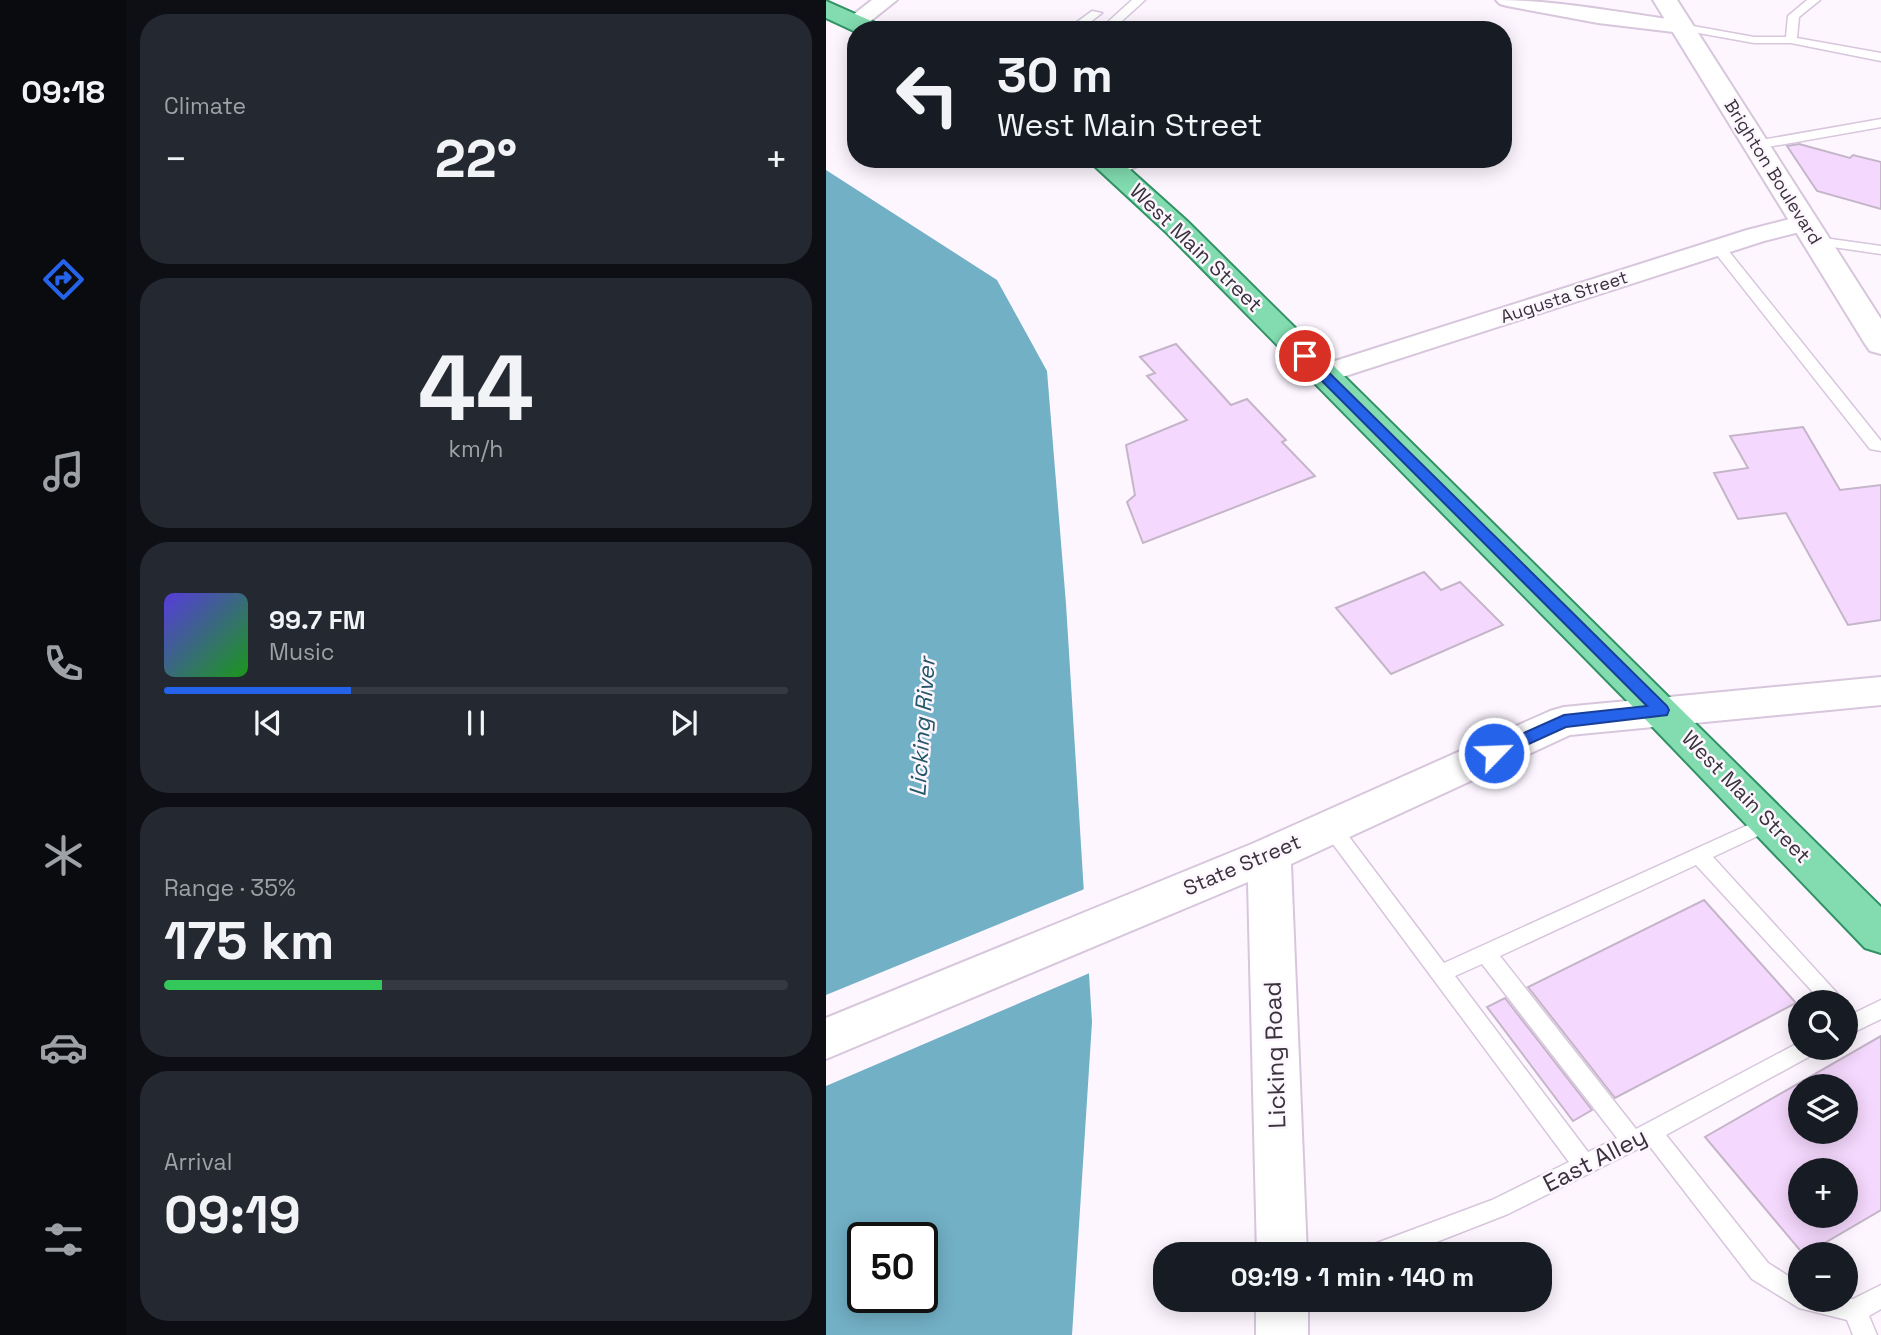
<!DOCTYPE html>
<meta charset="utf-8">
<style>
body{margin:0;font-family:"Space Grotesk",sans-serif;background:#242831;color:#f1f3f6;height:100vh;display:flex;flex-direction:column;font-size:26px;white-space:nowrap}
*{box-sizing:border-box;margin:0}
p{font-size:23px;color:#9ea1a6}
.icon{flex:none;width:38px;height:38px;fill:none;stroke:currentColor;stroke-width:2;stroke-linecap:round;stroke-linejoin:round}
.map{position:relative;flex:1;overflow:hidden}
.side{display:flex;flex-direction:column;gap:14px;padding:14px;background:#0d0f14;width:700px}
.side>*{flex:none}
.guide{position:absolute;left:21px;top:21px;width:665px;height:147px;border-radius:28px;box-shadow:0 4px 18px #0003;background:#171b24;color:#f1f3f6;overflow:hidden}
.fabs{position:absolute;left:962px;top:990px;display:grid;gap:14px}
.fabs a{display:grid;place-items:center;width:70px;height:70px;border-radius:50%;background:#171b24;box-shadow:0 4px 18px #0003;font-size:35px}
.speed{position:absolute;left:21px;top:1222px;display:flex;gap:14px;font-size:35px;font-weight:700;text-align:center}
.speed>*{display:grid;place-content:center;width:91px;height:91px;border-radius:50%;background:#171b24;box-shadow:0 4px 18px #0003;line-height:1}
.speed .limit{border:4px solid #111;border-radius:10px;background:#fff;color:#111}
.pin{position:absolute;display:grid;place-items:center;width:60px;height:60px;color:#fff;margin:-30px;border:4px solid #fff;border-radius:50%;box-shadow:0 2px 7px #0007}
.me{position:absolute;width:77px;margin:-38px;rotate:66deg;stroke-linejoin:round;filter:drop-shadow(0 0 5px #0008)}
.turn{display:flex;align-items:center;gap:24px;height:147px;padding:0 35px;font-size:32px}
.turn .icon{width:91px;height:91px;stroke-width:2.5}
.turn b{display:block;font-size:49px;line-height:60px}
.big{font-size:52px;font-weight:700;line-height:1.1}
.side .widget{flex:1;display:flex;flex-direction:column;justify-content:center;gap:10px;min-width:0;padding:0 24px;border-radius:28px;background:#242831}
.side .dial{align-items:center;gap:0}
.dial b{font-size:91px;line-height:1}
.song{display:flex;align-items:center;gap:21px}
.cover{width:84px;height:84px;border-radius:10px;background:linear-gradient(135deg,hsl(250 70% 55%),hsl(120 70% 35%))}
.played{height:7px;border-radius:4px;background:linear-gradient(90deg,#2563eb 30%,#363941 30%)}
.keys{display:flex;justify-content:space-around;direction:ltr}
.heat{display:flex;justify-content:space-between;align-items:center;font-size:38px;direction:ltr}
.charge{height:10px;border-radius:5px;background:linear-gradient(90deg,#34c759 35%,#363941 0)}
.trip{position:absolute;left:327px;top:1242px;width:399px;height:70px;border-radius:28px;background:#171b24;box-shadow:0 4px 18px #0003;font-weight:700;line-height:70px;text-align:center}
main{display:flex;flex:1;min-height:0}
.tab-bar{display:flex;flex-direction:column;width:126px;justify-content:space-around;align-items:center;background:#090b0e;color:#9ea1a6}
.tab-bar .icon{width:49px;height:49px}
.tab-bar .selected{color:#2563eb}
.tab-bar b{font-size:32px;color:#f1f3f6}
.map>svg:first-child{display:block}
.water{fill:#72b0c6;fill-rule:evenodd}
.pier{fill:#fdf6ff}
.building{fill:#f5d8fd;stroke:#c5b5c9;stroke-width:2;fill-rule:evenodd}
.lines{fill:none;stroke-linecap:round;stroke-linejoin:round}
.lane-casing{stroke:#d7c6dc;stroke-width:3}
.street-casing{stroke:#d7c6dc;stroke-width:4}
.secondary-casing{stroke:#d7c6dc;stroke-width:4}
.primary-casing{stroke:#329265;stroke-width:4}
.lane{fill:#fff;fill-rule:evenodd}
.street{fill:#fff;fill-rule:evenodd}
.secondary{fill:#fff;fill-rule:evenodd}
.primary{fill:#82dcb0;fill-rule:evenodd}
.route{fill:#2563eb;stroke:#184099;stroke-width:2}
.labels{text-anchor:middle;stroke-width:5;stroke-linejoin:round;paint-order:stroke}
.far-street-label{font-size:18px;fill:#39333b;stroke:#fdf6ff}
.street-label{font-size:21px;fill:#39333b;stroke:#fdf6ff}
.water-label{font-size:23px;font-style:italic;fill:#245869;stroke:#fdf6ff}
.near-street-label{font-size:24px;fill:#39333b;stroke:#fdf6ff}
</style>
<main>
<nav class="tab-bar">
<b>09:18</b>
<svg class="icon selected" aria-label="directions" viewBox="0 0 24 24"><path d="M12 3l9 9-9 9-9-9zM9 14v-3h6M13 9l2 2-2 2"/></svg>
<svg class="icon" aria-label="music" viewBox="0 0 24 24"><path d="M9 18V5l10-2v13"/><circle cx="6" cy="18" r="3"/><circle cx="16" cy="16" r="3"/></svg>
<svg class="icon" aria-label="phone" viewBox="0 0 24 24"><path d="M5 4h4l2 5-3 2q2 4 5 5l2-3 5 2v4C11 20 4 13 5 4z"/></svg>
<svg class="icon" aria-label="climate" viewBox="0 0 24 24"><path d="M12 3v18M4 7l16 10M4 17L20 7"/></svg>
<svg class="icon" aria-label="car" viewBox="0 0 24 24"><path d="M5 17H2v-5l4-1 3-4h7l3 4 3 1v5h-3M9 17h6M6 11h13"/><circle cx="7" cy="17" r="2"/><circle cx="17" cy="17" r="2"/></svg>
<svg class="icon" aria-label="filters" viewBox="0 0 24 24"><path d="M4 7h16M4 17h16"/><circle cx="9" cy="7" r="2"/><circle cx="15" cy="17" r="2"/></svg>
</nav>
<section class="side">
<div class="widget"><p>Climate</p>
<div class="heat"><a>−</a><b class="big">22°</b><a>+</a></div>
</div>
<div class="widget dial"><b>44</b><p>km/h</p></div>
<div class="widget">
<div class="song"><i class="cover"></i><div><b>99.7 FM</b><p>Music</p></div></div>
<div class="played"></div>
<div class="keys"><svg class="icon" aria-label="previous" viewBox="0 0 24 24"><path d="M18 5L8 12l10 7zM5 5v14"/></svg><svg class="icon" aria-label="pause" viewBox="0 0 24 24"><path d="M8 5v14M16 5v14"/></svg><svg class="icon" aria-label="next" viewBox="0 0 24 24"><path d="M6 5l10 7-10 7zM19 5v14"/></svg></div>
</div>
<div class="widget"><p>Range · 35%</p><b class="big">175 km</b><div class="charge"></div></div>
<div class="widget"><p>Arrival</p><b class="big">09:19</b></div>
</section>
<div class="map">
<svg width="1055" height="1335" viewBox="0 0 1055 1335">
<rect width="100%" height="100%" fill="#fdf6ff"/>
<path class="water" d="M 0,170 L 171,280 L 221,371 L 240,604 L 266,1022 L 246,1335 L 0,1335 ZM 37,1237 L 96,1237 L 96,1297 L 37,1297 Z"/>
<path class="pier" d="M 261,888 L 266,972 L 0,1086 L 0,995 Z"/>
<path class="building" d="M 973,144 L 1024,158 L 1027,155 L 1055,162 L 1055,209 L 991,191 L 961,146 Z
M 350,344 L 405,405 L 421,399 L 460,440 L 456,442 L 489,476 L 317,543 L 301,502 L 309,495 L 300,445 L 361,420 L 321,376 L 329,373 L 314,357 Z
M 977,427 L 1014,490 L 1055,485 L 1055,620 L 1022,625 L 960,513 L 912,519 L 888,473 L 922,468 L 904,436 Z
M 598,572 L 615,590 L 634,582 L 677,625 L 565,674 L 510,608 Z
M 878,900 L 970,1003 L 789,1098 L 702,987 Z
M 679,998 L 766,1110 L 747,1121 L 661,1007 Z
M 1055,1036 L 1055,1210 L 978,1255 L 879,1137 ZM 975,1087 L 1020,1087 L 1020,1132 L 975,1132 ZM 975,1171 L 1020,1171 L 1020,1216 L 975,1216 Z"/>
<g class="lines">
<defs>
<path id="lane" d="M 306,0 L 319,0 L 286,30 L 273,30 Z
M 981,0 L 994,0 L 973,17 L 971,38 L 1055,53 L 1055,61 L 965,43 L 928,43 L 856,30 L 850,27 L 856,24 L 928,37 L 960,37 L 962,16 Z
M 266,11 L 276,13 L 254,30 L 240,30 Z
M 1055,119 L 1055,127 L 930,149 L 924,145 L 930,141 Z
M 310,159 L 329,159 L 294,174 L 284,174 L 283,171 Z
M 991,237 L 1055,246 L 1055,254 L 986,244 L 986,238 Z
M 892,243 L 897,244 L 1055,441 L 1055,451 L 1044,449 L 887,250 L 887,244 Z
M 944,815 L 951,817 L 953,822 L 951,827 L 887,857 L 1020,1003 L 997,1003 L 870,865 L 674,956 L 810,1129 L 974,1042 L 975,1048 L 991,1048 L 988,1054 L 840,1135 L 942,1263 L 975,1284 L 975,1300 L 1027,1299 L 1055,1285 L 1055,1309 L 1043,1316 L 1051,1335 L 1027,1335 L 1021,1320 L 973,1308 L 926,1279 L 822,1144 L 682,1214 L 577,1255 L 537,1255 L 540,1247 L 666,1200 L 743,1162 L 498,832 L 495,827 L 498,822 L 505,820 L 512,822 L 618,963 ZM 656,964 L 791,1138 L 762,1152 L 629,976 Z
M 1055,1000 L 1055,1019 L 1020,1036 L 1020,1017 Z"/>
<path id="street" d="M 46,0 L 71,0 L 37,27 L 21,27 L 18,22 Z
M 670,0 C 733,0 794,13 856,21 L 864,22 L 867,27 L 864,32 L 856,33 L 772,23 L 681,6 L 674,4 Z
M 980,215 L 989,218 L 993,223 L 989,228 L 938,241 L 507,380 L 497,382 L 487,380 L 483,374 L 487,368 L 921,230 Z"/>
<path id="secondary" d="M 827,0 L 851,0 L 1055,319 L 1055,354 L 1044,351 L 1039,344 Z
M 1055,677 L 1055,705 L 744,735 L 465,864 L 481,1255 L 431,1255 L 422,882 L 0,1059 L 0,1018 L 428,843 L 724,711 L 738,707 Z
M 430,1300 L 482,1300 L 482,1335 L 430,1335 Z"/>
<path id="primary" d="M 0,1 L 54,25 L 57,30 L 30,30 L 30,32 L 0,18 Z
M 261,159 L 292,159 L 361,221 L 1055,907 L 1055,953 L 1039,948 L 821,721 L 341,233 Z"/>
</defs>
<use href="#lane" class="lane-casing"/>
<use href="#street" class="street-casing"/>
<use href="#secondary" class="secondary-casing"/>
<use href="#primary" class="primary-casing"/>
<use href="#lane" class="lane"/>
<use href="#street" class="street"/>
<use href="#secondary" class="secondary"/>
<use href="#primary" class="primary"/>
</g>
<path class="route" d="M 479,352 L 483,353 L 841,706 L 843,710 L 841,715 L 740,727 L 674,757 L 662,757 L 659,753 L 662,749 L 738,715 L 821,706 L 474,359 L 472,356 Z"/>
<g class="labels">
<g class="far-street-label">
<text transform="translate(947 172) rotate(58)" y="6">Brighton Boulevard</text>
<text transform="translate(738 297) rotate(-18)" y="6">Augusta Street</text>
</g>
<g class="street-label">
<text transform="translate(370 248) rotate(44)" y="7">West Main Street</text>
<text transform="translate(920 797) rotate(46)" y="7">West Main Street</text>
<text transform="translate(416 865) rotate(-23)" y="7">State Street</text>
</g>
<g class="water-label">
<text transform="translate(96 727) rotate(-86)" y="8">Licking River</text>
</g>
<g class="near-street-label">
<text transform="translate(449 1055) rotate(-92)" y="8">Licking Road</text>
<text transform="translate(769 1160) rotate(-27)" y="8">East Alley</text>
</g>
</g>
</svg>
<div class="fabs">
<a><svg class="icon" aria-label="search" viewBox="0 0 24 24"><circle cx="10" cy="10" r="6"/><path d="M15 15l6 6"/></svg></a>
<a><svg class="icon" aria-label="layers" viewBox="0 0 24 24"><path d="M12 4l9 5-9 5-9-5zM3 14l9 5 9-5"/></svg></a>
<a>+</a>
<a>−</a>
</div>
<div class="speed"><div class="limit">50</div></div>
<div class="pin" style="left:479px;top:356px;background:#d93025"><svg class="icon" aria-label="arrive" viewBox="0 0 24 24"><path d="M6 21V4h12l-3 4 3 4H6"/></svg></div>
<svg class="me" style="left:668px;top:753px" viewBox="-20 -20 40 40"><circle r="17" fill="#2563eb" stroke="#fff" stroke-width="3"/><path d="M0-11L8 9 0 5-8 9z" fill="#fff"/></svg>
<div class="trip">09:19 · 1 min · 140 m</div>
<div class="guide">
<div class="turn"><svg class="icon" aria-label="left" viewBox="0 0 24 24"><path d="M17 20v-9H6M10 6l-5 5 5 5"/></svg><div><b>30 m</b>West Main Street</div></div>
</div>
</div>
</main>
